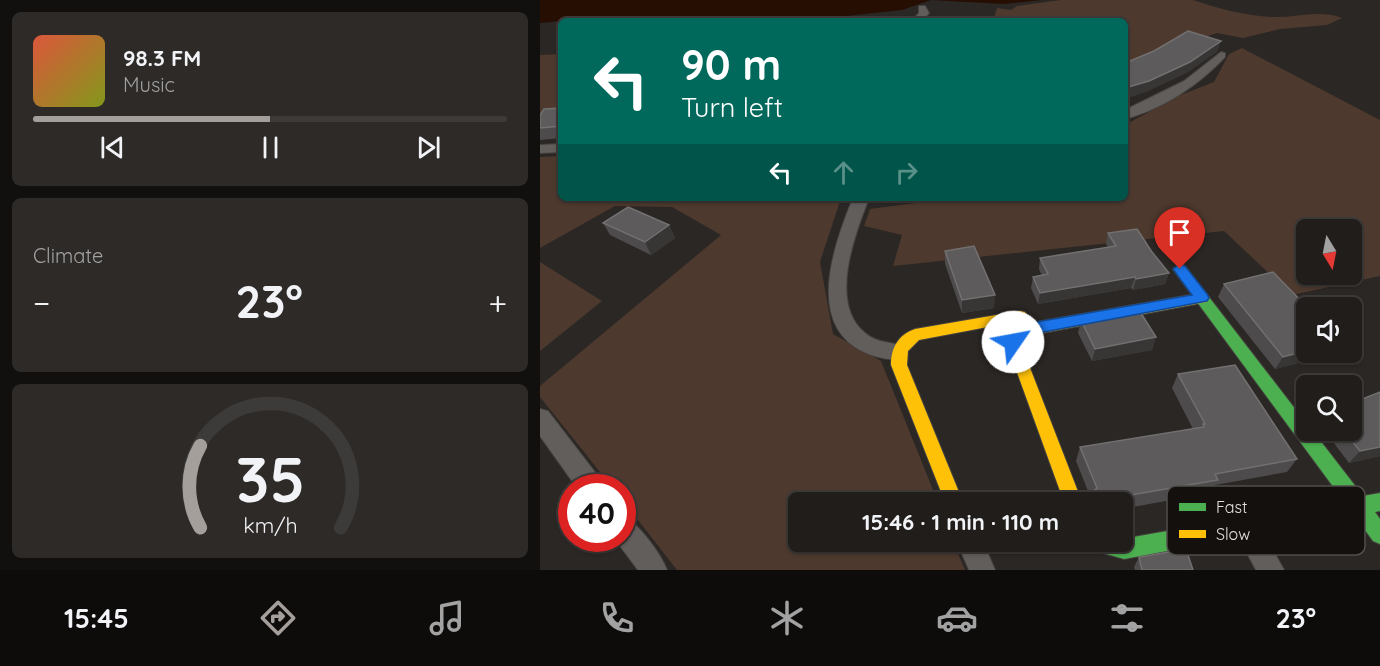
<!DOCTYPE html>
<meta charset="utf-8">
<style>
body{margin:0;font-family:Quicksand,sans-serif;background:#2d2a28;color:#f1f3f6;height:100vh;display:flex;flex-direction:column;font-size:22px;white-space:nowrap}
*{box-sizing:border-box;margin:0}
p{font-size:20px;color:#a2a2a3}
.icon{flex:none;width:33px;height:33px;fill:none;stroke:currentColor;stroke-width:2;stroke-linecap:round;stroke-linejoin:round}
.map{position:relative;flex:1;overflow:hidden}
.drawer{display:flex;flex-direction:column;gap:12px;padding:12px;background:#12100f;width:540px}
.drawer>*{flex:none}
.top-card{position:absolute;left:18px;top:18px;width:570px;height:183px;border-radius:9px;box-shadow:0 2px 4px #0004,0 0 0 2px #3d3b3a;background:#00695c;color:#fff;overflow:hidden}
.needle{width:39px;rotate:170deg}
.controls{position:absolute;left:756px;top:219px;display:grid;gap:12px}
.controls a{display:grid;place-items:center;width:66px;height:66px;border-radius:9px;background:#201d1b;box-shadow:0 2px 4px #0004,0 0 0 2px #3d3b3a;font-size:30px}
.speed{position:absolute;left:18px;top:474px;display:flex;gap:12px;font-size:30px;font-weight:700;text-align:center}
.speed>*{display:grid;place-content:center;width:78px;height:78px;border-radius:50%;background:#201d1b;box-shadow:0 2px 4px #0004,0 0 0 2px #3d3b3a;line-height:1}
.speed .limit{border:9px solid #d22;background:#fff;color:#111}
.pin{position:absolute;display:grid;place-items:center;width:51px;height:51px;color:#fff;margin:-62px -26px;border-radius:50% 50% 50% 0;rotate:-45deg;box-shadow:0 0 6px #0007}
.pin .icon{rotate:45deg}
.me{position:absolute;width:66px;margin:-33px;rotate:57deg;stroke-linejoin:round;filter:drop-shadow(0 0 4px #0008)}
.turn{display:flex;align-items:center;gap:21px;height:126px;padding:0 24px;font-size:27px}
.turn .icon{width:78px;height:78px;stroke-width:2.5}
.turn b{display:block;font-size:42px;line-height:51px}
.lanes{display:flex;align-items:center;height:57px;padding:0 24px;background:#0003;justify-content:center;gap:30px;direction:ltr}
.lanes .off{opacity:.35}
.big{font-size:45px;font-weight:700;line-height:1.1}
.drawer .card{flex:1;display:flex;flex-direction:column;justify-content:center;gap:9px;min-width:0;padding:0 21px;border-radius:9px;background:#2d2a28}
.drawer .dial{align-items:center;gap:0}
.dial svg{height:156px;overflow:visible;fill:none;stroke:#3d3b3a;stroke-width:7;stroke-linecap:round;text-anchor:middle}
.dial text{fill:#f1f3f6;stroke:none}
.song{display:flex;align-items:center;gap:18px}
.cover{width:72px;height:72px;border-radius:9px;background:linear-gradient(135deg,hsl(10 70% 55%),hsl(70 70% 35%))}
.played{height:6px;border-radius:3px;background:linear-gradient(90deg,#a59f9c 50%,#3d3b3a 50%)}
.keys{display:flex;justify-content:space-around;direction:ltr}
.heat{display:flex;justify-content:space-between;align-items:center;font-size:33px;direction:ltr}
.trip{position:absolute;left:248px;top:492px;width:345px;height:60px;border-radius:9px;background:#201d1b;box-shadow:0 2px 4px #0004,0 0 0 2px #3d3b3a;font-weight:700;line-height:60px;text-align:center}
.menu{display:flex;height:96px;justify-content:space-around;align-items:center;background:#0d0c0b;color:#a2a2a3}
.menu .icon{width:42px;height:42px}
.menu .selected{color:#a59f9c}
.menu b{font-size:27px;color:#f1f3f6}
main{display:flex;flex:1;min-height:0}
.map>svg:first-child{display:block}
.green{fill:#4d392e;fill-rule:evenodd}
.water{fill:#260e03}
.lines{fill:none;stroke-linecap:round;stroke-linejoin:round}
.street-casing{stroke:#45423f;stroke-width:2}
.fast-casing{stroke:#45423f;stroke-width:2}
.slow-casing{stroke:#45423f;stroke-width:2}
.street{fill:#625e5c;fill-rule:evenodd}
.fast{fill:#4caf50;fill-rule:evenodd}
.slow{fill:#ffc107;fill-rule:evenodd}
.wall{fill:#4d4b4c}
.shaded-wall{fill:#383635}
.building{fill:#5d5b5c;stroke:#727070;stroke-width:1.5}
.route{fill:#1a73e8;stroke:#114b97;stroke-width:1.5}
.key{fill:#13100e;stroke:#524e4c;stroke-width:1.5}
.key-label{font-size:16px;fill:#e6e0dd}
</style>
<main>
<section class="drawer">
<div class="card">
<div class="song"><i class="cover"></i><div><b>98.3 FM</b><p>Music</p></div></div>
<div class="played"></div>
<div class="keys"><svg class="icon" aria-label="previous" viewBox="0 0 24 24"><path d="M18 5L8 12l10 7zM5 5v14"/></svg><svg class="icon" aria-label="pause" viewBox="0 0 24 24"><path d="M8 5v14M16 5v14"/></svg><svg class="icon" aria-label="next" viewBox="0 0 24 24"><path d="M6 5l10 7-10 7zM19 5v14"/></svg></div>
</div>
<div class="card"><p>Climate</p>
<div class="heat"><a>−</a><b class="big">23°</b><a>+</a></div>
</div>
<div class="card dial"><svg viewBox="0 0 100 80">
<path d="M14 69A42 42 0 1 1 86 69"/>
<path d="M14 69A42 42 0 0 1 14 27" stroke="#a59f9c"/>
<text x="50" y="56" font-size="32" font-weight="700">35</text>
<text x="50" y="72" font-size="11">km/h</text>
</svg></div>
</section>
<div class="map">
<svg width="840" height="570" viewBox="0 0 840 570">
<rect width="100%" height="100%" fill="#2b2724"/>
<path class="green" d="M 521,0 L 653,0 C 677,8 706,16 732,17 C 756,18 779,9 802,18 L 787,25 L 740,29 L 703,38 L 677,33 L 585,64 L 585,21 L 453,21 L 457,8 L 471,10 L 477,6 Z
M 702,48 L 840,120 L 840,276 L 752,295 L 684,231 L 353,266 L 362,235 L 324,226 L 330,209 L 415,198 L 585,198 L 585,125 L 638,96 L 674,82 L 689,54 ZM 766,230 L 812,230 L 812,274 L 766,274 Z
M 21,54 L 21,115 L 0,125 L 0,55 Z
M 21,156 L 21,198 L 301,198 L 280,262 L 293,334 L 341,361 L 398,502 L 258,502 L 258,542 L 413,542 L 425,570 L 137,570 L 83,501 L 82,488 L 72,487 L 0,397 L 0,386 L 181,235 L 132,207 L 75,206 L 0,248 L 0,157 Z
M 0,262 L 62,301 L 0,351 Z"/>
<path class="water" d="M 0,0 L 503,0 L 464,4 L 391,0 L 362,10 L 260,21 L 21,21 L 0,23 Z"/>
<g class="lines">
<defs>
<path id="street" d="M 379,6 L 385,6 L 389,13 L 382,21 L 372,21 L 379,13 Z
M 681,52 L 685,53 L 685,57 C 659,85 623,109 585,119 L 585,110 L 644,81 Z
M 21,144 L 21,152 L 0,153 L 0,145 Z
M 313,198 L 329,198 C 315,234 288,303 325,333 C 336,343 351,342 364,346 L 367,352 L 364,358 C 352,362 335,357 324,352 C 264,324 295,242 313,198 Z
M 0,409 L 8,411 L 61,480 L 64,488 L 37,488 L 0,436 Z
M 706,514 L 715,518 L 744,570 L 716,570 L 693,527 L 697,518 Z
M 82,516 C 98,522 121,554 127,570 L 98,570 L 74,538 L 82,538 Z
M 417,542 L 443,542 L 455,570 L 429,570 Z"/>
<path id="fast" d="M 640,264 L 645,266 L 766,423 L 766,430 L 772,430 L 823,496 L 840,493 L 840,511 L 835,512 L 840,519 L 840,544 L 833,541 L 815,516 L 584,559 L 549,549 L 547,542 L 582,542 L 582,539 L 803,500 L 635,272 L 633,269 Z"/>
<path id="slow" d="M 662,293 L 667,294 L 669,298 L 667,302 L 481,337 L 480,342 L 542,502 L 524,502 L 466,342 L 469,331 L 479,325 Z
M 480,311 L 485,312 L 487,316 L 485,320 L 379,340 L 368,351 L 367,365 L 423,502 L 405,502 L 351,365 C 351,348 358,335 375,329 Z"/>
</defs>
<use href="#street" class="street-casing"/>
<use href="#fast" class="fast-casing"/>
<use href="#slow" class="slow-casing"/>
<use href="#street" class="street"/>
<use href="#fast" class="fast"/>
<use href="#slow" class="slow"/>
</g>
<path class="wall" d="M 21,108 L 21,138 L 0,140 L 0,115 Z
M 63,223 L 129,225 L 135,238 L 111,255 L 70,235 Z
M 568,233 L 629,273 L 625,284 L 593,290 L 591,288 L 498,304 L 491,288 L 493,277 L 502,276 L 499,269 L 500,258 L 568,247 L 566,244 Z
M 405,251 L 454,308 L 422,313 L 405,264 Z
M 684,284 L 766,352 L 793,352 L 792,354 L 735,369 L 678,297 Z
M 541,320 L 616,337 L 612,350 L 552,361 L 538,333 Z
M 638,374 L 757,459 L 747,472 L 675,485 L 670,493 L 582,509 L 582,502 L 544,502 L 547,491 L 548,491 L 536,461 L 540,447 L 653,429 L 632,388 Z
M 840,392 L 840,456 L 809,463 L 784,430 L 812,430 Z
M 599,557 L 653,570 L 595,570 L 594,567 Z"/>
<path class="shaded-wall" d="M 681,41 L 677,52 L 647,73 L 606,92 L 585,99 L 585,88 Z
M 129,225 L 135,238 L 111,255 L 105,242 Z
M 629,273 L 625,284 L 593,290 L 596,279 Z
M 595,277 L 591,288 L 498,304 L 500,293 Z
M 455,295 L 454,308 L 422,313 L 422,300 Z
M 616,337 L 612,350 L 552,361 L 555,349 Z
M 766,351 L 766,352 L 793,352 L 792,354 L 735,369 L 743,357 Z
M 840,447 L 840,456 L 809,463 L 820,451 Z"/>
<path class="building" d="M 648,31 L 681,41 L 650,62 L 609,81 L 585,88 L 585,63 L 614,51 Z
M 21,108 L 21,126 L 0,128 L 0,115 L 4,109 Z
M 88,207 L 129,225 L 105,242 L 63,223 Z
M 597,229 L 612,252 L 629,273 L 596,279 L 595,277 L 500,293 L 493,277 L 508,274 L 500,258 L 576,246 L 568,233 Z
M 434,246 L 455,295 L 422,300 L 405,251 Z
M 733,272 L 768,308 L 766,308 L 766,351 L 743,357 L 684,284 Z
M 599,310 L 616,337 L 555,349 L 541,320 Z
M 695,365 L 757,459 L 675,474 L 678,480 L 551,502 L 547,491 L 554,491 L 557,488 L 540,447 L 664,427 L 663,424 L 665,424 L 638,374 Z
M 840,392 L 840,447 L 820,451 L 803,430 L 812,430 L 812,403 Z
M 646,549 L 653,570 L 602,570 L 599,557 Z"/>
<path class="route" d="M 640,264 L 645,266 L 667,294 L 669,298 L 667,301 L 483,336 L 479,346 L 468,346 L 466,342 L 468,331 L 479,325 L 652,295 L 633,269 Z"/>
<rect x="627" y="486" width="198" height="69" rx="9" class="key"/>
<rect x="639" y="503" width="27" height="8" fill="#4caf50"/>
<rect x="639" y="530" width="27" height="8" fill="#ffc107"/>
<g class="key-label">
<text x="676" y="513">Fast</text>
<text x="676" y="540">Slow</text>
</g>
</svg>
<div class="controls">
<a><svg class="needle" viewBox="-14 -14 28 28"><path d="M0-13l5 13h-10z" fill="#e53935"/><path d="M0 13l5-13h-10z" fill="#a2a2a3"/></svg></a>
<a><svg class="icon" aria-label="sound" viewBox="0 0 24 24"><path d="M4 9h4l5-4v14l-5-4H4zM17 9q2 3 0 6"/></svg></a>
<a><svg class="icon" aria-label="search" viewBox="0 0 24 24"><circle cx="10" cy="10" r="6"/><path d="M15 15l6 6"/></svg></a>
</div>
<div class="speed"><div class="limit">40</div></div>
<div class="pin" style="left:640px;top:269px;background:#d93025"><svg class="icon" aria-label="arrive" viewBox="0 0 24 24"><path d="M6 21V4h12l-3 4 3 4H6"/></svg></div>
<svg class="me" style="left:473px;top:342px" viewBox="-20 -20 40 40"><circle r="19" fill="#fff"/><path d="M0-13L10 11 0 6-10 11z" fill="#1a73e8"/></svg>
<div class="trip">15:46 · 1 min · 110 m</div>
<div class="top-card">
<div class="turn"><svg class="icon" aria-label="left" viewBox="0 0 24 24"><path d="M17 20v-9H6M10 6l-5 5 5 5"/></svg><div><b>90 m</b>Turn left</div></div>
<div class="lanes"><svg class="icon" aria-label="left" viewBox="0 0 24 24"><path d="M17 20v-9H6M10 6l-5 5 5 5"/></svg><svg class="icon off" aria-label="ahead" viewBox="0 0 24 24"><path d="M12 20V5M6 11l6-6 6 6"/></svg><svg class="icon off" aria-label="right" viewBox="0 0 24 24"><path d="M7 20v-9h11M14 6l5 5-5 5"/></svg></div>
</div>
</div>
</main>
<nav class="menu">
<b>15:45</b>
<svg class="icon selected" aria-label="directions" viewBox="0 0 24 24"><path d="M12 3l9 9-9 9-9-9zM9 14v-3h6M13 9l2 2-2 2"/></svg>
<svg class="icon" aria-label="music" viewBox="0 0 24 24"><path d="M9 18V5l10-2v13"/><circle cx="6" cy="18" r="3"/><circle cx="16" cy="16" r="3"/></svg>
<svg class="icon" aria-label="phone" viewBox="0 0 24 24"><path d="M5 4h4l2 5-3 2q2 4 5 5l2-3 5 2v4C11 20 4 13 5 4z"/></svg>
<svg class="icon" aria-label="climate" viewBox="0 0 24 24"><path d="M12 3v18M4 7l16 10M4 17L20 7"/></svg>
<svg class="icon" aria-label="car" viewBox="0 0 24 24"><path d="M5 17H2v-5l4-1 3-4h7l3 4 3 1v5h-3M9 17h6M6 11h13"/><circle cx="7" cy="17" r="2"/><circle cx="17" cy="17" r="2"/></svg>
<svg class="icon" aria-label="filters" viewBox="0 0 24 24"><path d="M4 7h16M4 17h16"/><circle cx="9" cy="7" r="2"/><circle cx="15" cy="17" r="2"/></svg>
<b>23°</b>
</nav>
